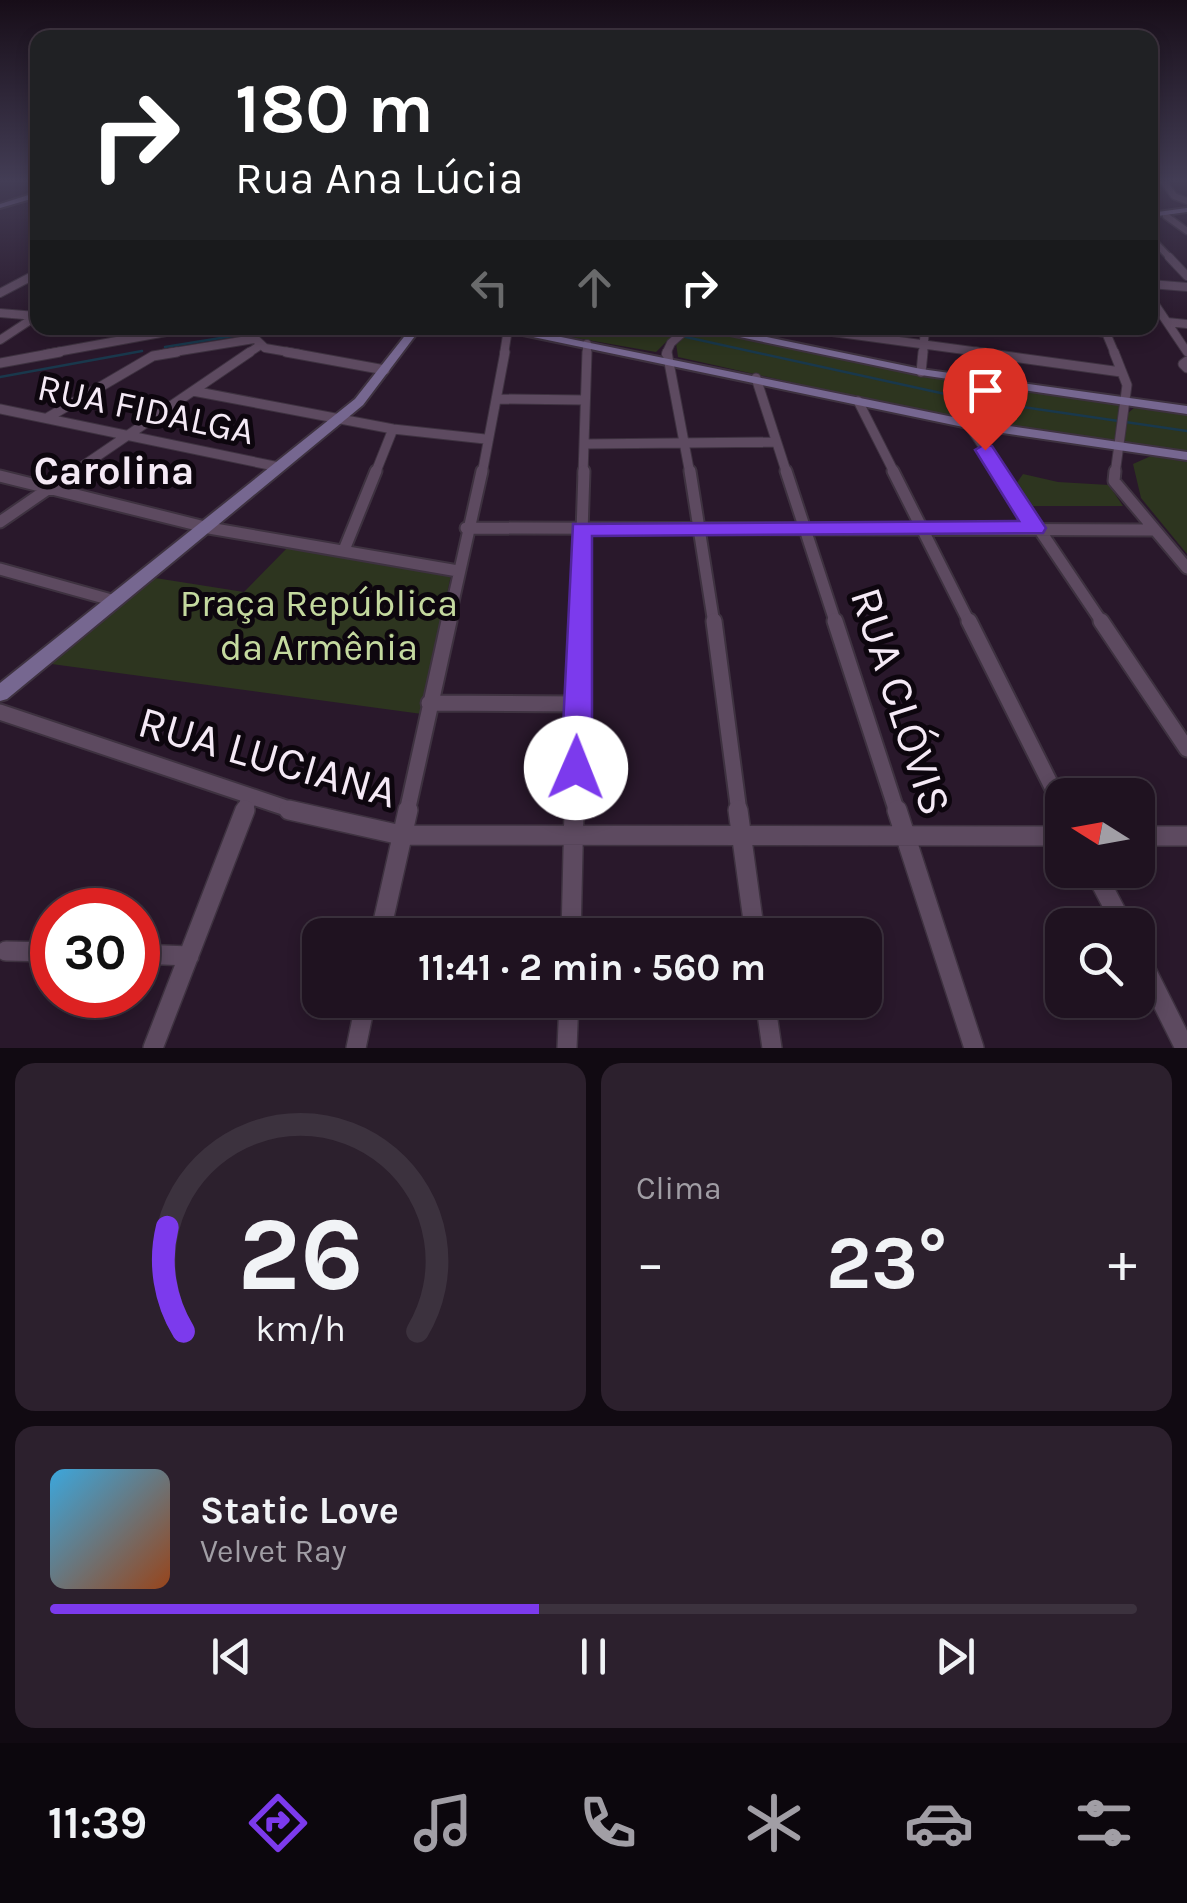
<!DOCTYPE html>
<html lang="pt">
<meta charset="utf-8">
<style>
body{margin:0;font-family:Karla,sans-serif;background:#2c202d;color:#f1f3f6;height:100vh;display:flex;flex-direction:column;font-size:38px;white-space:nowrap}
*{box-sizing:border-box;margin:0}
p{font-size:32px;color:#a19ea5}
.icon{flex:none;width:55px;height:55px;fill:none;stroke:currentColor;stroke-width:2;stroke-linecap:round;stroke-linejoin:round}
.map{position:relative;height:1048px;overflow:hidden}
.side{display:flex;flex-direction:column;gap:15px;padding:15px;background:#110a12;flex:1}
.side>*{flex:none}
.hud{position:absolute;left:30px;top:30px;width:1128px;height:305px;border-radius:20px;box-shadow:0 5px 15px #0003,0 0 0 2px #3c323e;background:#202124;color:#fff;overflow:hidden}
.needle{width:65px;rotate:281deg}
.fabs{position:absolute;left:1045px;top:778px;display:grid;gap:20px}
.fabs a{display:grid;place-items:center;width:110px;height:110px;border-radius:20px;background:#1f1220;box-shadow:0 5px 15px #0003,0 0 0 2px #3c323e;font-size:50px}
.speed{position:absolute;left:30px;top:888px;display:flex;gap:20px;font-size:50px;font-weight:700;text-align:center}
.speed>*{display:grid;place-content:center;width:130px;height:130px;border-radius:50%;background:#1f1220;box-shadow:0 5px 15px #0003,0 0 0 2px #3c323e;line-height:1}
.speed .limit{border:15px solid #d22;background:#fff;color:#111}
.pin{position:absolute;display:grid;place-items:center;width:85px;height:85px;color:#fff;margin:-102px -42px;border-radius:50% 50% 50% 0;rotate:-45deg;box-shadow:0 0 10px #0007}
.pin .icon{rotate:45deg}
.me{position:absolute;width:110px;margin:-55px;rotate:1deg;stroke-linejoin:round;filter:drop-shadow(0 0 8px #0008)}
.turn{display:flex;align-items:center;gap:35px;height:210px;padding:0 40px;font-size:45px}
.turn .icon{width:130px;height:130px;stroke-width:2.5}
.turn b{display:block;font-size:70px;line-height:85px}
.lanes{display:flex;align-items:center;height:95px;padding:0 40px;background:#0003;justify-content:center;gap:50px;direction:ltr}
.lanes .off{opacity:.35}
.big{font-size:75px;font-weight:700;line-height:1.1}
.side .tile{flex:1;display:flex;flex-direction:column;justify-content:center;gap:15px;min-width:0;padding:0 35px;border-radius:20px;background:#2c202d}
.side .dial{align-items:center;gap:0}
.dial svg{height:260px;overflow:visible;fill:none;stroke:#3c323e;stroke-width:7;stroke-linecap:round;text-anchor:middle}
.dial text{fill:#f1f3f6;stroke:none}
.song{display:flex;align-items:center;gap:30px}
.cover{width:120px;height:120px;border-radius:15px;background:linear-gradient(135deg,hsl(200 70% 55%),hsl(20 70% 35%))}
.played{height:10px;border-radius:5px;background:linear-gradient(90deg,#7c3aed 45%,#3c323e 45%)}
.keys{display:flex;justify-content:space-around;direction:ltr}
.heat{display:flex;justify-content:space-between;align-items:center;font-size:55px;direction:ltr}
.side .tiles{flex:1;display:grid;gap:15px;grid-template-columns:1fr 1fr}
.tile:last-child{grid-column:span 2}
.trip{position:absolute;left:302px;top:918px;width:580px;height:100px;border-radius:20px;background:#1f1220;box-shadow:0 5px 15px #0003,0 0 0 2px #3c323e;font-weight:700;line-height:100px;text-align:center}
.menu{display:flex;height:160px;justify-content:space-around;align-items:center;background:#0c070d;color:#a19ea5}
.menu .icon{width:70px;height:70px}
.menu .selected{color:#7c3aed}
.menu b{font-size:45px;color:#f1f3f6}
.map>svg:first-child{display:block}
.green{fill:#2d351f}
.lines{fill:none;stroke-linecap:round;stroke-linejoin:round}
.stream{stroke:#19384c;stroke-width:2.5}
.street-far5-casing{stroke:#3e3240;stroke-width:9}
.street-far4-casing{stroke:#3e3240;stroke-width:10}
.street-far3-casing{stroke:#3e3240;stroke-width:11}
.street-far2-casing{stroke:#3e3240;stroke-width:15}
.street-far1-casing{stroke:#3e3240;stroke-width:19}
.street-casing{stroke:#3e3240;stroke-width:22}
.secondary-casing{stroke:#3e3240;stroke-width:4}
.street-far5{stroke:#5d4a60;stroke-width:6}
.street-far4{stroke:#5d4a60;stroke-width:8}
.street-far3{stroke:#5d4a60;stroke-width:9}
.street-far2{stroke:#5d4a60;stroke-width:11}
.street-far1{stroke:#5d4a60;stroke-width:15}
.street{stroke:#5d4a60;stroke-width:19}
.secondary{fill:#766790;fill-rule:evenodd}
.route{fill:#7c3aed;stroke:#51269a;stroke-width:2.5}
.labels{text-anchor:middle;stroke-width:10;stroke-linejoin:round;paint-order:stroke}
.street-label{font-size:38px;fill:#f4e9f5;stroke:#0d060e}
.park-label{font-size:38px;fill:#c4d99f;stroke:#0d060e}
.neighbourhood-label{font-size:40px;font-weight:bold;fill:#f4e9f5;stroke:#0d060e}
.near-street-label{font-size:45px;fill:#f4e9f5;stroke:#0d060e}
</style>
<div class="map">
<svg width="1187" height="1048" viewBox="0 0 1187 1048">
<rect width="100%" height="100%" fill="#29182b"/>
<path class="green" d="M 519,328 L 680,328 L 656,352 Z
M 693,328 L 930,377 L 1126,405 L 1128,413 L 1134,408 L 1187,415 L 1187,453 L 969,422 L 678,357 L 676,343 Z
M 1151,456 L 1187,462 L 1187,554 L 1141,498 L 1133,464 Z
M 1023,474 L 1058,482 L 1109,485 L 1123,506 L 1033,506 L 1016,484 Z
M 290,545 L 451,575 L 422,714 L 44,663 L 149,577 L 244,592 Z"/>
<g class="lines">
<path class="stream" d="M 645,328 L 968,399 L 1187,431
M 270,334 L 309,328
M 165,347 L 239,335
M 0,377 L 142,351"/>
<defs>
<path id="street-far5" d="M 1164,182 L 1174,196 L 1187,201
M 1166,216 L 1187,231
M 1150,237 L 1171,259"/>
<path id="street-far4" d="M 1169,257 L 1187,276
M 1150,284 L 1187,287
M 0,293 L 38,273
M 1150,297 L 1187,352
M 0,313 L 36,316
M 1167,322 L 1187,324
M 244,328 L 265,348 L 300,354
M 803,328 L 994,354
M 1063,328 L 1107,333
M 1104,328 L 1115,354
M 0,340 L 38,315
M 46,354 L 188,328
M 162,354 L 254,339
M 247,354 L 259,346
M 504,354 L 508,329
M 587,354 L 587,344
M 666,354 L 671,343 L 688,328
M 923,354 L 925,328"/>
<path id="street-far3" d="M 286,352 L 385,370
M 667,352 L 690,474
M 976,352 L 1121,372
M 1114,352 L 1127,385 L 1115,474
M 1187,361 L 1183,364 L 1187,368
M 0,363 L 60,352
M 921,372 L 923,352
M 756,378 L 787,474
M 193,391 L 393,429 L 485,439
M 498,399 L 585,400
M 858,401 L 895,474
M 0,409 L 279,467
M 47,418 L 153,356 L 177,352
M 968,424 L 1002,474
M 584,444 L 776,442
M 71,474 L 250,352
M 375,474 L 393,429
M 482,474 L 505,352
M 583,474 L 587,352"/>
<path id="street-far2" d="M 690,471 L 714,624
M 786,471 L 836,624
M 893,471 L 970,624
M 1000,471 L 1103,624
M 1115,471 L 1114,481 L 1187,568
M 0,476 L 209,528 L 458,571
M 0,522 L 74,471
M 466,528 L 1153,530
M 344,550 L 376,471
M 0,569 L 115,601
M 448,624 L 482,471
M 579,624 L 584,471"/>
<path id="street-far1" d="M 714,621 L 739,812
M 835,621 L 897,812
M 969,621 L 1062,807
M 1101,621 L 1187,749
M 429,703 L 578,704
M 0,712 L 298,812
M 244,812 L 250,796
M 407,812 L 449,621
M 574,812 L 579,621"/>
<path id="street" d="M 289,810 L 401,835 L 1062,836
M 738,810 L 755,935
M 897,810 L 974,1048
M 1138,836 L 1187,836
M 1094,870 L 1123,925
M 380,935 L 408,810
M 571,935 L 574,810
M 6,951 L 52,952
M 138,954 L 189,956
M 1138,954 L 1185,1048
M 765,1000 L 772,1048
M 153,1048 L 245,810
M 356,1048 L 366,1000
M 567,1048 L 569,1000"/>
<path id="secondary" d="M 38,192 L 38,197 L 0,208 L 0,204 Z
M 1187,208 L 1187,212 L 1150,217 L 1150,213 Z
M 411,328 L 421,328 L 363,405 L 7,699 L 0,701 L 0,683 L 355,399 Z
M 499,328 L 517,328 L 968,420 L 1187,452 L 1187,460 L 968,428 L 504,331 Z
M 706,328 L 724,328 L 921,369 L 1187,406 L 1187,414 L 921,375 L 711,331 Z"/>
</defs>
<use href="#street-far5" class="street-far5-casing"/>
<use href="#street-far4" class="street-far4-casing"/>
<use href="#street-far3" class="street-far3-casing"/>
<use href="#street-far2" class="street-far2-casing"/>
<use href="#street-far1" class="street-far1-casing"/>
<use href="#street" class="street-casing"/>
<use href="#secondary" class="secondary-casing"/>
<use href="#street-far5" class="street-far5"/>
<use href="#street-far4" class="street-far4"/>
<use href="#street-far3" class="street-far3"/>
<use href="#street-far2" class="street-far2"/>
<use href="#street-far1" class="street-far1"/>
<use href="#street" class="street"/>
<use href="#secondary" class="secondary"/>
</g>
<linearGradient id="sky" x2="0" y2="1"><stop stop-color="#170d18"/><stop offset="0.55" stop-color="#433d55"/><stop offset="1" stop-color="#433d55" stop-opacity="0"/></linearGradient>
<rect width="1187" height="329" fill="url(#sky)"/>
<path class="route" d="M 985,444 L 992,446 L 1046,528 L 1043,533 L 592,536 L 592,768 L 587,777 L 576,781 L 565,777 L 561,768 L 573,524 L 1019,521 L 975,450 Z"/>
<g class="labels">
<g class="street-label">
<text transform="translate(146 409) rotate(12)" y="13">RUA FIDALGA</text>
</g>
<g class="park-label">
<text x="319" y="616">Praça República<tspan x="319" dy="44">da Armênia</tspan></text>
</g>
<g class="neighbourhood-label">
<text x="114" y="484">Carolina</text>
</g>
<g class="near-street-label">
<text transform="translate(902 701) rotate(72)" y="16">RUA CLÓVIS</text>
<text transform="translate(268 756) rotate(16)" y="16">RUA LUCIANA</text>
</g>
</g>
</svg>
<div class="fabs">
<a><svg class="needle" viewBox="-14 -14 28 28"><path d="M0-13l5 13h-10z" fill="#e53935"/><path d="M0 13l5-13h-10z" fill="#a19ea5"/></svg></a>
<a><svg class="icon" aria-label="search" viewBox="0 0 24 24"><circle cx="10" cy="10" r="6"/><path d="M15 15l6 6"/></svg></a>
</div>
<div class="speed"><div class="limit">30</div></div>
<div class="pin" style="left:985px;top:450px;background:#d93025"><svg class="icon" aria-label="arrive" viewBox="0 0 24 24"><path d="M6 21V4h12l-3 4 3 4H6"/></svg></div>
<svg class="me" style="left:576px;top:768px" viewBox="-20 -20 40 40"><circle r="19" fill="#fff"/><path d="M0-13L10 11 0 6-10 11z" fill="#7c3aed"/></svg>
<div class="trip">11:41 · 2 min · 560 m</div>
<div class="hud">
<div class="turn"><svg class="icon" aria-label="right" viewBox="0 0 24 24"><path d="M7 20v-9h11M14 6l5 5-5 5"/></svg><div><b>180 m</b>Rua Ana Lúcia</div></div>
<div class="lanes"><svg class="icon off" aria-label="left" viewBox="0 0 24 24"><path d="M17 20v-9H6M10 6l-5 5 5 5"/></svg><svg class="icon off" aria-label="ahead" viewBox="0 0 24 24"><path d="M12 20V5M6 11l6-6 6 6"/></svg><svg class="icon" aria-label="right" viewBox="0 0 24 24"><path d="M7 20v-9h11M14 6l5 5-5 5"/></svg></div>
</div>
</div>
<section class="side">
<div class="tiles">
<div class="tile dial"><svg viewBox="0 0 100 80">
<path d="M14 69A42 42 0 1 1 86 69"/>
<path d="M14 69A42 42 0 0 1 9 37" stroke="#7c3aed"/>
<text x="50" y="56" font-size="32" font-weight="700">26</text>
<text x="50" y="72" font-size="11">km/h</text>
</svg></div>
<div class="tile"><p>Clima</p>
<div class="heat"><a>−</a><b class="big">23°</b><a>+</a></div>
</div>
<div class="tile">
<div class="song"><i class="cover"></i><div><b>Static Love</b><p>Velvet Ray</p></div></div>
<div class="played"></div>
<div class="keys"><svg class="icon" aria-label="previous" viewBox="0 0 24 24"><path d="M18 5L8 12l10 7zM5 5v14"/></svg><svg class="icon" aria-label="pause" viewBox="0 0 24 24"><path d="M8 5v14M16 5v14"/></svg><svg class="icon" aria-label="next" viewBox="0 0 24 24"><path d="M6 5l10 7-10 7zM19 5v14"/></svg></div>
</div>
</div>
</section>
<nav class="menu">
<b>11:39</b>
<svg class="icon selected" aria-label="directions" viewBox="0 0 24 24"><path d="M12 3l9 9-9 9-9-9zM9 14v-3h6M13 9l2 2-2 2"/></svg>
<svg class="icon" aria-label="music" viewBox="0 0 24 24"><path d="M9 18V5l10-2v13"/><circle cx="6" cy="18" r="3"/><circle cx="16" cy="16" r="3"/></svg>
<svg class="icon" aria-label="phone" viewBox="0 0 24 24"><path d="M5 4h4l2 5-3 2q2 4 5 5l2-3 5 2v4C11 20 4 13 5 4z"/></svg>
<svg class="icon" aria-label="climate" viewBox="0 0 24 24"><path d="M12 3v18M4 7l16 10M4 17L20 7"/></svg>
<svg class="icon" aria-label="car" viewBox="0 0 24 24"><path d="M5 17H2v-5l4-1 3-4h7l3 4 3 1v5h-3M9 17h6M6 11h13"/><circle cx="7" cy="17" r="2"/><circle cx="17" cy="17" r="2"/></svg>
<svg class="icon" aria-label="filters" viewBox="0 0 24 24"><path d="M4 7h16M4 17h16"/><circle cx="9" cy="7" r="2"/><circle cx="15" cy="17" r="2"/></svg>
</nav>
